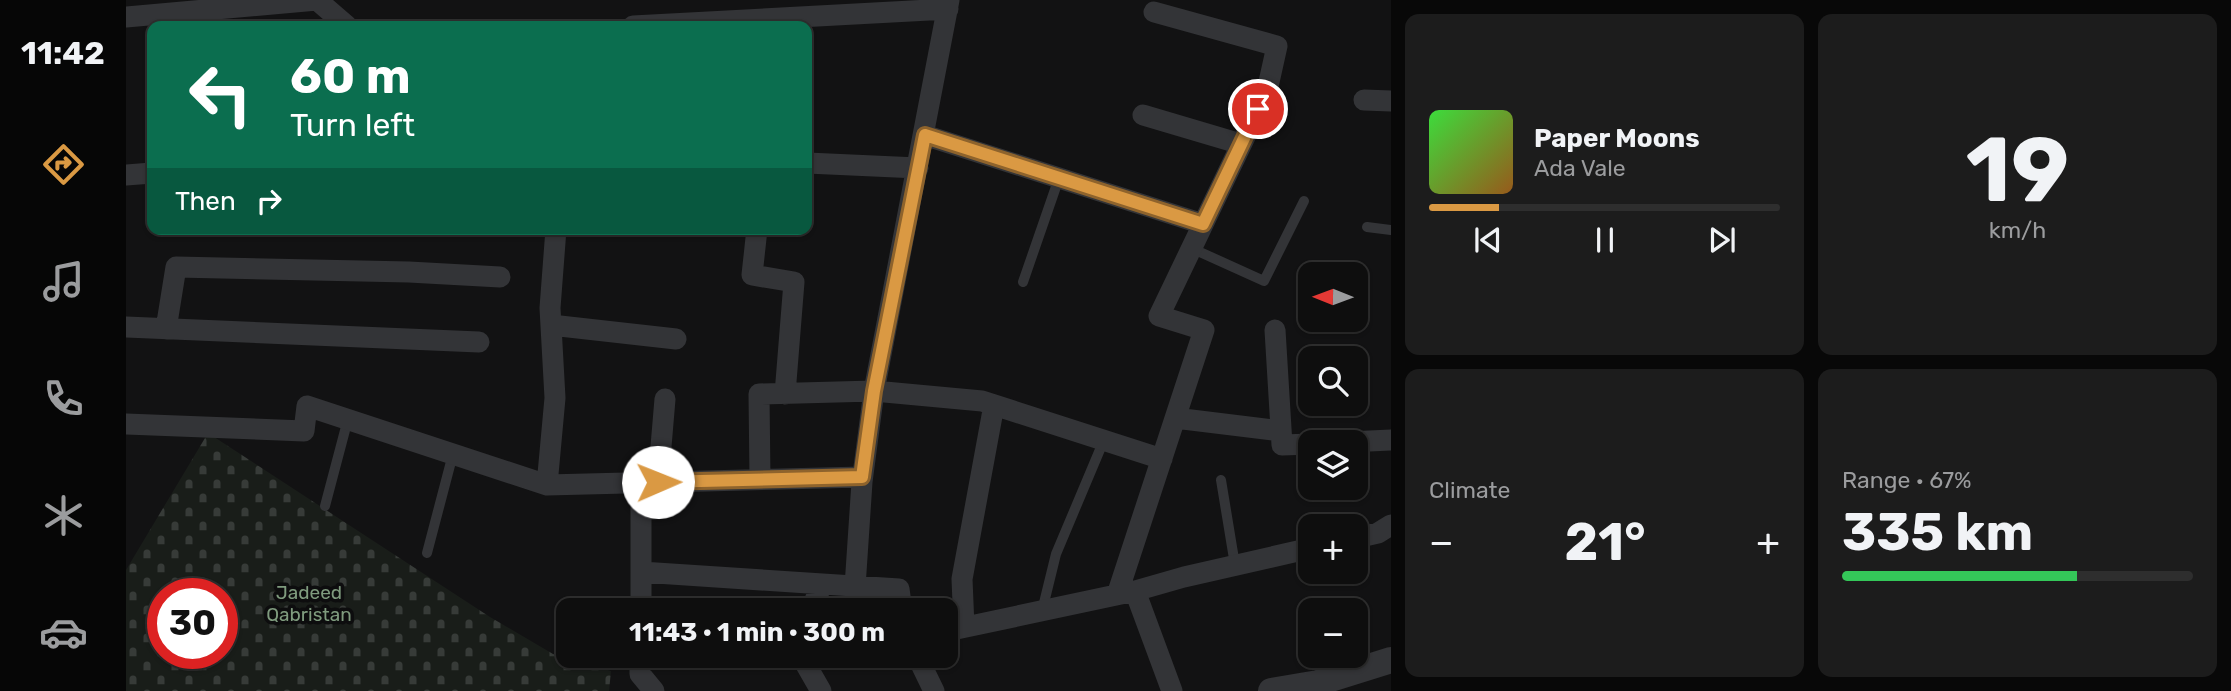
<!DOCTYPE html>
<meta charset="utf-8">
<style>
body{margin:0;font-family:Rubik,sans-serif;background:#1c1c1c;color:#f1f3f6;height:100vh;display:flex;flex-direction:column;font-size:26px;white-space:nowrap}
*{box-sizing:border-box;margin:0}
p{font-size:23px;color:#9b9c9e}
.icon{flex:none;width:38px;height:38px;fill:none;stroke:currentColor;stroke-width:2;stroke-linecap:round;stroke-linejoin:round}
.map{position:relative;flex:1;overflow:hidden}
.sheet{display:flex;flex-direction:column;gap:14px;padding:14px;background:#080808;width:840px}
.sheet>*{flex:none}
.banner{position:absolute;left:21px;top:21px;width:665px;height:214px;border-radius:14px;box-shadow:0 2px 5px #0004,0 0 0 2px #2e2e2e;background:#0b6e4f;color:#fff;overflow:hidden}
.needle{width:46px;rotate:271deg}
.controls{position:absolute;left:1172px;top:262px;display:grid;gap:14px}
.controls a{display:grid;place-items:center;width:70px;height:70px;border-radius:14px;background:#0e0e0e;box-shadow:0 2px 5px #0004,0 0 0 2px #2e2e2e;font-size:35px}
.speed{position:absolute;left:21px;top:578px;display:flex;gap:14px;font-size:35px;font-weight:700;text-align:center}
.speed>*{display:grid;place-content:center;width:91px;height:91px;border-radius:50%;background:#0e0e0e;box-shadow:0 2px 5px #0004,0 0 0 2px #2e2e2e;line-height:1}
.speed .limit{border:10px solid #d22;background:#fff;color:#111}
.pin{position:absolute;display:grid;place-items:center;width:60px;height:60px;color:#fff;margin:-30px;border:4px solid #fff;border-radius:50%;box-shadow:0 2px 7px #0007}
.me{position:absolute;width:77px;margin:-38px;rotate:89deg;stroke-linejoin:round;filter:drop-shadow(0 0 5px #0008)}
.turn{display:flex;align-items:center;gap:24px;height:147px;padding:0 28px;font-size:32px}
.turn .icon{width:91px;height:91px;stroke-width:2.5}
.turn b{display:block;font-size:49px;line-height:60px}
.then{display:flex;align-items:center;height:66px;padding:0 28px;background:#0003;gap:14px;font-size:26px}
.big{font-size:52px;font-weight:700;line-height:1.1}
.sheet .widget{flex:1;display:flex;flex-direction:column;justify-content:center;gap:10px;min-width:0;padding:0 24px;border-radius:14px;background:#1c1c1c}
.sheet .dial{align-items:center;gap:0}
.dial b{font-size:91px;line-height:1}
.song{display:flex;align-items:center;gap:21px}
.cover{width:84px;height:84px;border-radius:10px;background:linear-gradient(135deg,hsl(120 70% 55%),hsl(30 70% 35%))}
.played{height:7px;border-radius:4px;background:linear-gradient(90deg,#da9943 20%,#2e2e2e 20%)}
.keys{display:flex;justify-content:space-around;direction:ltr}
.heat{display:flex;justify-content:space-between;align-items:center;font-size:38px;direction:ltr}
.charge{height:10px;border-radius:5px;background:linear-gradient(90deg,#34c759 67%,#2e2e2e 0)}
.sheet .tiles{flex:1;display:grid;gap:14px;grid-template-columns:repeat(2,1fr)}
.trip{position:absolute;left:430px;top:598px;width:402px;height:70px;border-radius:14px;background:#0e0e0e;box-shadow:0 2px 5px #0004,0 0 0 2px #2e2e2e;font-weight:700;line-height:70px;text-align:center}
main{display:flex;flex:1;min-height:0}
.dock{display:flex;flex-direction:column;width:126px;justify-content:space-around;align-items:center;background:#060606;color:#9b9c9e}
.dock .icon{width:49px;height:49px}
.dock .active{color:#da9943}
.dock b{font-size:32px;color:#f1f3f6}
.map>svg:first-child{display:block}
.cemetery{fill:url(#cemetery-stones);fill-rule:evenodd}
.lines{fill:none;stroke-linecap:round;stroke-linejoin:round}
.service{stroke:#333437;stroke-width:10}
.minor{stroke:#333437;stroke-width:21}
.tertiary{stroke:#333437;stroke-width:26}
.route-casing{stroke:#8e632c;stroke-width:18}
.route{stroke:#da9943;stroke-width:12}
.labels{text-anchor:middle;stroke-width:7;stroke-linejoin:round;paint-order:stroke}
.park-label{font-size:19px;fill:#7f9b7e;stroke:#0d0d0e}
</style>
<main>
<nav class="dock">
<b>11:42</b>
<svg class="icon active" aria-label="directions" viewBox="0 0 24 24"><path d="M12 3l9 9-9 9-9-9zM9 14v-3h6M13 9l2 2-2 2"/></svg>
<svg class="icon" aria-label="music" viewBox="0 0 24 24"><path d="M9 18V5l10-2v13"/><circle cx="6" cy="18" r="3"/><circle cx="16" cy="16" r="3"/></svg>
<svg class="icon" aria-label="phone" viewBox="0 0 24 24"><path d="M5 4h4l2 5-3 2q2 4 5 5l2-3 5 2v4C11 20 4 13 5 4z"/></svg>
<svg class="icon" aria-label="climate" viewBox="0 0 24 24"><path d="M12 3v18M4 7l16 10M4 17L20 7"/></svg>
<svg class="icon" aria-label="car" viewBox="0 0 24 24"><path d="M5 17H2v-5l4-1 3-4h7l3 4 3 1v5h-3M9 17h6M6 11h13"/><circle cx="7" cy="17" r="2"/><circle cx="17" cy="17" r="2"/></svg>
</nav>
<div class="map">
<svg width="1265" height="691" viewBox="0 0 1265 691">
<defs>
<pattern id="cemetery-stones" width="16" height="16" patternUnits="userSpaceOnUse" patternTransform="scale(1.75)"><rect width="16" height="16" fill="#191d19"/><path d="M2 7V4a2 2 0 0 1 4 0v3zM10 15v-3a2 2 0 0 1 4 0v3z" fill="#373b38"/></pattern>
</defs>
<rect width="100%" height="100%" fill="#121213"/>
<path class="cemetery" d="M 82,433 L 364,617 L 427,654 L 485,671 L 483,691 L 0,691 L 0,570 ZM 37,593 L 96,593 L 96,653 L 37,653 Z"/>
<g class="lines">
<path class="service" d="M 1241,227 L 1265,230
M 1065,248 L 1138,281 L 1178,201
M 897,282 L 933,178
M 1095,480 L 1109,565
M 199,506 L 222,419
M 301,553 L 327,454
M 916,611 L 930,554 L 978,440"/>
<path class="minor" d="M 0,17 L 191,0 L 221,26
M 507,26 L 822,9
M 1238,100 L 1265,101
M 1017,115 L 1115,144
M 798,135 L 1077,224
M 681,163 L 792,168
M 0,175 L 26,173
M 631,229 L 626,275 L 668,282 L 659,394
M 425,325 L 550,339
M 0,327 L 353,342
M 40,329 L 50,267 L 283,272 L 374,277
M 1149,330 L 1156,445 L 1185,444
M 1049,418 L 1155,431
M 0,424 L 178,431 L 181,406 L 421,485 L 736,477
M 1201,443 L 1265,440
M 634,479 L 633,394 L 748,391 L 856,401 L 1036,459
M 532,482 L 539,399
M 421,485 L 429,398 L 424,308 L 430,229
M 1230,538 L 1252,533 L 1265,525
M 515,572 L 773,589 L 776,611
M 729,587 L 736,482 L 748,391 L 823,0
M 1009,591 L 1046,691
M 991,595 L 1078,330 L 1033,316 L 1141,91 L 1151,46 L 1028,12
M 515,611 L 515,482
M 684,611 L 696,585
M 838,627 L 836,579 L 868,405
M 821,631 L 1009,591 L 1058,577 L 1185,548
M 514,656 L 514,674 L 528,691
M 675,656 L 695,691
M 791,656 L 808,691"/>
<path class="tertiary" d="M 1145,691 L 1192,683 L 1265,660"/>
</g>
<g class="lines">
<defs>
<path id="route" d="M 532,482 L 736,477 L 748,391 L 799,135 L 1077,224 L 1132,109"/>
</defs>
<use href="#route" class="route-casing"/>
<use href="#route" class="route"/>
</g>
<g class="labels">
<g class="park-label">
<text x="183" y="599">Jadeed<tspan x="183" dy="22">Qabristan</tspan></text>
</g>
</g>
</svg>
<div class="controls">
<a><svg class="needle" viewBox="-14 -14 28 28"><path d="M0-13l5 13h-10z" fill="#e53935"/><path d="M0 13l5-13h-10z" fill="#9b9c9e"/></svg></a>
<a><svg class="icon" aria-label="search" viewBox="0 0 24 24"><circle cx="10" cy="10" r="6"/><path d="M15 15l6 6"/></svg></a>
<a><svg class="icon" aria-label="layers" viewBox="0 0 24 24"><path d="M12 4l9 5-9 5-9-5zM3 14l9 5 9-5"/></svg></a>
<a>+</a>
<a>−</a>
</div>
<div class="speed"><div class="limit">30</div></div>
<div class="pin" style="left:1132px;top:109px;background:#d93025"><svg class="icon" aria-label="arrive" viewBox="0 0 24 24"><path d="M6 21V4h12l-3 4 3 4H6"/></svg></div>
<svg class="me" style="left:532px;top:482px" viewBox="-20 -20 40 40"><circle r="19" fill="#fff"/><path d="M0-13L10 11 0 6-10 11z" fill="#da9943"/></svg>
<div class="trip">11:43 · 1 min · 300 m</div>
<div class="banner">
<div class="turn"><svg class="icon" aria-label="left" viewBox="0 0 24 24"><path d="M17 20v-9H6M10 6l-5 5 5 5"/></svg><div><b>60 m</b>Turn left</div></div>
<div class="then">Then<svg class="icon" aria-label="right" viewBox="0 0 24 24"><path d="M7 20v-9h11M14 6l5 5-5 5"/></svg></div>
</div>
</div>
<section class="sheet">
<div class="tiles">
<div class="widget">
<div class="song"><i class="cover"></i><div><b>Paper Moons</b><p>Ada Vale</p></div></div>
<div class="played"></div>
<div class="keys"><svg class="icon" aria-label="previous" viewBox="0 0 24 24"><path d="M18 5L8 12l10 7zM5 5v14"/></svg><svg class="icon" aria-label="pause" viewBox="0 0 24 24"><path d="M8 5v14M16 5v14"/></svg><svg class="icon" aria-label="next" viewBox="0 0 24 24"><path d="M6 5l10 7-10 7zM19 5v14"/></svg></div>
</div>
<div class="widget dial"><b>19</b><p>km/h</p></div>
<div class="widget"><p>Climate</p>
<div class="heat"><a>−</a><b class="big">21°</b><a>+</a></div>
</div>
<div class="widget"><p>Range · 67%</p><b class="big">335 km</b><div class="charge"></div></div>
</div>
</section>
</main>
